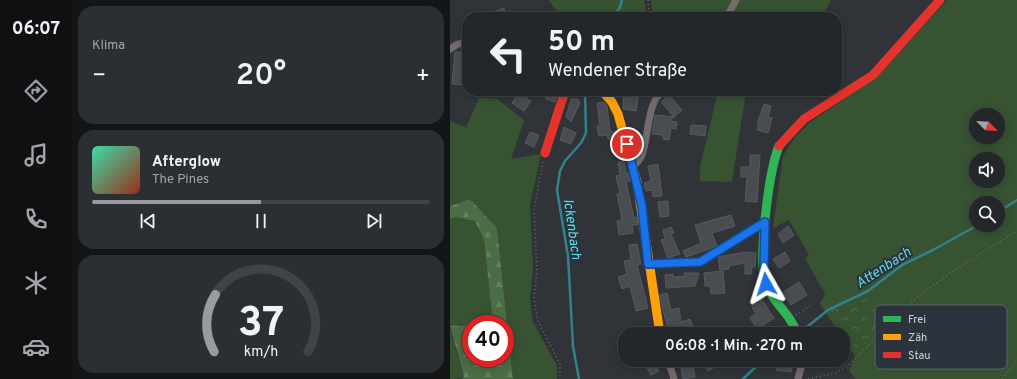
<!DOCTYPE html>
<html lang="de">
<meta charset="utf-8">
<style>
body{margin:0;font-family:Overpass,sans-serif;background:#2c2f32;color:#f1f3f6;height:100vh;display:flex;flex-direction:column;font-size:15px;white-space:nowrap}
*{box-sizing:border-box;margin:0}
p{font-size:13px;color:#a3a5a8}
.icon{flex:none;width:22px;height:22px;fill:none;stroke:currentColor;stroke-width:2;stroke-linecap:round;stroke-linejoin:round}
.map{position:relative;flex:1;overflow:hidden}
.side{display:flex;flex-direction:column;gap:6px;padding:6px;background:#141517;width:378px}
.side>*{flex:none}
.guide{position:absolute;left:12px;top:12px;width:380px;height:84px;border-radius:16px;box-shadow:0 2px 10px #0003,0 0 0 1px #414447;background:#24272a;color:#f1f3f6;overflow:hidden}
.needle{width:26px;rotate:114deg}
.buttons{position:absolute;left:519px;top:108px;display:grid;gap:8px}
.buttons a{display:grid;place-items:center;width:36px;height:36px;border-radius:50%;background:#24272a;box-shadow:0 2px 10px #0003,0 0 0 1px #414447;font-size:20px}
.speed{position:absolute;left:12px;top:315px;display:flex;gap:8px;font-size:20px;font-weight:700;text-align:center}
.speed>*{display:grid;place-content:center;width:52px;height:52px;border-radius:50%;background:#24272a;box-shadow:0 2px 10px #0003,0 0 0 1px #414447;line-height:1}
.speed .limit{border:6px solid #d22;background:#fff;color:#111}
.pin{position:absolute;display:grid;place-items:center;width:34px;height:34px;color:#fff;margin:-17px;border:2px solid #fff;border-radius:50%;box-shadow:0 1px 4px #0007}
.me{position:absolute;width:44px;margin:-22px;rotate:354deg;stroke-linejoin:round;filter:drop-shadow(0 0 3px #0008)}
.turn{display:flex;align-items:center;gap:14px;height:84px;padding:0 20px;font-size:18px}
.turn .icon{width:52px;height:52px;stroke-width:2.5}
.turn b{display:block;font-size:28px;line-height:34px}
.big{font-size:30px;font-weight:600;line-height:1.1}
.side .card{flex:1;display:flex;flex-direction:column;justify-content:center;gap:6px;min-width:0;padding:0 14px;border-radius:16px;background:#2c2f32}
.side .dial{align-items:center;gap:0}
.dial svg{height:104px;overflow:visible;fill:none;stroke:#414447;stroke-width:7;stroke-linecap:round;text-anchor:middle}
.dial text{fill:#f1f3f6;stroke:none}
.song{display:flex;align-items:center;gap:12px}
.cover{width:48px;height:48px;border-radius:6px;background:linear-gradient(135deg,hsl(160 70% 55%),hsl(10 70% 35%))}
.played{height:4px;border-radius:2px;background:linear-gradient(90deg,#989ca1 50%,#414447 50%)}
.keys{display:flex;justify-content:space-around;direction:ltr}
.heat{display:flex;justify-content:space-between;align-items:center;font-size:22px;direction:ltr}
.trip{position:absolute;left:168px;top:327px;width:232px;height:40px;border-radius:16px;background:#24272a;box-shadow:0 2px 10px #0003,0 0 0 1px #414447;font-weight:600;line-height:40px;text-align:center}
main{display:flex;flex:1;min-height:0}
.tabs{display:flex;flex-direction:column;width:72px;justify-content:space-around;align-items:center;background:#0e1011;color:#a3a5a8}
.tabs .icon{width:28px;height:28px}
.tabs .active{color:#989ca1}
.tabs b{font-size:18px;color:#f1f3f6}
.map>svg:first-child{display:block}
.grass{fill:#375332;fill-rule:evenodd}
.forest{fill:url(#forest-firs)}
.park{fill:url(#park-crowns)}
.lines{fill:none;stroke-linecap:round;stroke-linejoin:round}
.stream{stroke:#31828c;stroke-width:2.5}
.building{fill:#494c50;stroke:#565a5e}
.path{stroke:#6d6a6c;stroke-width:1.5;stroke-dasharray:1 3;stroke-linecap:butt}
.street{stroke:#746b6d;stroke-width:7}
.fast{stroke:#30b455;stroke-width:9}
.slow{stroke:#ff9f0a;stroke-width:9}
.jam{stroke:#e5322d;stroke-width:9}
.route-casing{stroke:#114b97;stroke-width:10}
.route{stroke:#1a73e8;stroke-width:7}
.labels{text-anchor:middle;stroke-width:4;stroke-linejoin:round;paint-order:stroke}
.water-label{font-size:14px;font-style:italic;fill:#5bdceb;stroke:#2c333c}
.key{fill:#2c333c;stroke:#5d636b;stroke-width:1}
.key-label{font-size:11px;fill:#d0d4da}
</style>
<main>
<nav class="tabs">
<b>06:07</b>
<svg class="icon active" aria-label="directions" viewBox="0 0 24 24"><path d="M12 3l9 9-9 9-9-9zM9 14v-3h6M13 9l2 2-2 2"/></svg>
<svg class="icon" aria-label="music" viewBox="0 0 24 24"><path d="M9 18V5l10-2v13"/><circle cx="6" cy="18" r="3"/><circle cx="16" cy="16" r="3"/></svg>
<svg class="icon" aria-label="phone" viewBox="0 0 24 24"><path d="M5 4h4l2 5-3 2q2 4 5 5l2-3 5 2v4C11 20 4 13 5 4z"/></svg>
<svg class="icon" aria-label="climate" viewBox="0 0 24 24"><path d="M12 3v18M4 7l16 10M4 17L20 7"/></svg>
<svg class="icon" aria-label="car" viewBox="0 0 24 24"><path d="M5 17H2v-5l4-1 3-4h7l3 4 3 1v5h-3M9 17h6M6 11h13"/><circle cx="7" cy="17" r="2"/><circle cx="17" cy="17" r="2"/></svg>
</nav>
<section class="side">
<div class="card"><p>Klima</p>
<div class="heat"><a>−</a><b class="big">20°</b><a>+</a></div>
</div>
<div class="card">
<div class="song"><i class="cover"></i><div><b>Afterglow</b><p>The Pines</p></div></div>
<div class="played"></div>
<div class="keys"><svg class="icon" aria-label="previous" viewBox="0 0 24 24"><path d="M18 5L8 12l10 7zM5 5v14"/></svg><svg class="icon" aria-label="pause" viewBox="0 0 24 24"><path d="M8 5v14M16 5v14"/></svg><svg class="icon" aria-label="next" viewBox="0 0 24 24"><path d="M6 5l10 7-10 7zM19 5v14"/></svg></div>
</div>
<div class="card dial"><svg viewBox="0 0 100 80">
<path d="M14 69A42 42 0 1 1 86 69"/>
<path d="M14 69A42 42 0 0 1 15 25" stroke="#989ca1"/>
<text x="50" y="56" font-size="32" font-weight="700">37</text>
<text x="50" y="72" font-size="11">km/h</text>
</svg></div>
</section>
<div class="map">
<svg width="567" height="379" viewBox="0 0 567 379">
<defs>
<pattern id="forest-firs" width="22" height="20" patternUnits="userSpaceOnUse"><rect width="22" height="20" fill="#4b6d45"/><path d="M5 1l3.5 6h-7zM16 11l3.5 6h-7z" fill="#64815f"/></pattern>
<pattern id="park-crowns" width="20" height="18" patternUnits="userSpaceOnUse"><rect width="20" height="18" fill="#375332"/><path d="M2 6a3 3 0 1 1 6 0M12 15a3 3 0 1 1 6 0" fill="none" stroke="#536b4f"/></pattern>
</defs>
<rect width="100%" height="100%" fill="#303438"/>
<path class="grass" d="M 99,0 L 194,0 L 197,17 L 114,17 L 103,6 Z
M 201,0 L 381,0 L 372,17 L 203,17 Z
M 497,0 L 567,0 L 567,379 L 406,379 L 399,371 L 405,356 L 393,338 L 393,334 L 390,334 L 370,304 L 375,294 L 355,258 L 359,255 L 339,220 L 323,228 L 333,156 L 345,137 L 359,123 L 427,77 ZM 526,115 L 548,115 L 548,137 L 526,137 ZM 526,159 L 548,159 L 548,181 L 526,181 ZM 526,203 L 548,203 L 548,225 L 526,225 Z
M 268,91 L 296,91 L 282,182 L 250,181 L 250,167 Z
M 29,98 L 47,99 L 74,120 L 61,159 L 91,154 L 80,205 L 83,268 L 80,298 L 83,322 L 107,366 L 107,379 L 63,379 L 47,228 L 20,199 L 0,206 L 0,121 L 16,127 Z
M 5,217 L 25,221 L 34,240 L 43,324 L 0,326 L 0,219 Z
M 0,328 L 14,378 L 0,379 Z"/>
<path class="forest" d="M 20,199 L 47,228 L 63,379 L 12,379 L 14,377 L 0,326 L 21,325 L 21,358 L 55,358 L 55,324 L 43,324 L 34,240 L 25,221 L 5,217 L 0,219 L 0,206 Z"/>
<path class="park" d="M 414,297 L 435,326 L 408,352 L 378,312 Z"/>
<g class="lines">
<path class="stream" d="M 164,17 L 170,7 L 172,0
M 548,212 L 567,200
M 352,331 L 378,310 L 418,291 L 452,265 L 483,250 L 528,225
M 129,379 L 123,346 L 118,256 L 107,190 L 110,171 L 115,161 L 131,143 L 136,133 L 135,91
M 293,379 L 313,360"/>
</g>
<path class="building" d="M 54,8 L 57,17 L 45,17 L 43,12 Z
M 5,52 L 14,52 L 13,56 L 17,56 L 17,63 L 13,63 L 12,67 L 11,85 L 2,84 Z
M 83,91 L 108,91 L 105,102 L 96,99 L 96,97 L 83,93 Z
M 174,91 L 189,91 L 186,111 L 173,109 Z
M 68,93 L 81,101 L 74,111 L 62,103 Z
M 219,95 L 232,110 L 224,117 L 211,102 Z
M 121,99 L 128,99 L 130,103 L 121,122 L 116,117 Z
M 154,102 L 157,106 L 160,132 L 166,131 L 168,138 L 158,139 L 157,135 L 149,136 L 147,126 L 150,126 L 147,103 Z
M 314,104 L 321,106 L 318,117 L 322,118 L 318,133 L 307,130 L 309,125 L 307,124 Z
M 205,115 L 224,117 L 219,121 L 227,122 L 226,129 L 221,128 L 219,140 L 213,139 L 213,135 L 202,134 Z
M 241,125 L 256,126 L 255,136 L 240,134 Z
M 114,127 L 126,133 L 121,144 L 110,140 Z
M 80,132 L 89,135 L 84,147 L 75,143 Z
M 300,155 L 310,155 L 307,202 L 295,201 L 297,177 L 291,177 L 291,167 L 300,167 Z
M 174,161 L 176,174 L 178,173 L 180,181 L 176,182 L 184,218 L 187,217 L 188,225 L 182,225 L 183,233 L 169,235 L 167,221 L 172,220 L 167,194 L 170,194 L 166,176 L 170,175 L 168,162 Z
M 208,164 L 212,196 L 203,197 L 202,190 L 196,191 L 194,183 L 201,181 L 198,166 Z
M 218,201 L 219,216 L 210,217 L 208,202 Z
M 281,215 L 285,226 L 262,233 L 267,246 L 236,257 L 233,251 L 251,243 L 245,225 Z
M 338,226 L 344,235 L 333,243 L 328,234 Z
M 221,227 L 224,233 L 221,234 L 230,254 L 218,258 L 211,240 L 215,239 L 213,230 Z
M 187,244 L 191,264 L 187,265 L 198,308 L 186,311 L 180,286 L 172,289 L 168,277 L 177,274 L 174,261 L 181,260 L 179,245 Z
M 296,252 L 306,253 L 305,267 L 302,267 L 301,274 L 295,274 L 295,263 L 278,266 L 279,269 L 270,270 L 268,257 Z
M 335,252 L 340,261 L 329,268 L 323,259 Z
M 273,271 L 275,293 L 261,294 L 260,286 L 255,286 L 254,273 Z
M 234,273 L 249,273 L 245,286 L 216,288 L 215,275 L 223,274 L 223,277 L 235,276 Z
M 349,282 L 357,295 L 341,305 L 333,292 Z
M 217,293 L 221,310 L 229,308 L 231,322 L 240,319 L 243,328 L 219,333 L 209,295 Z
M 312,300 L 324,318 L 307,329 L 300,318 L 306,314 L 302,307 Z
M 193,360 L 207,360 L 210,366 L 207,367 L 209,371 L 201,375 Z
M 242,360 L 245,377 L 233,379 L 230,362 Z
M 261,360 L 265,360 L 268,365 L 258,371 L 254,365 Z
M 329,360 L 343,360 L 341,372 L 326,370 Z"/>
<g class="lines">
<path class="path" d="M 198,0 L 199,17
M 93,162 L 84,209 L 87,270 L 84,299 L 88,321 L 110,364 L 110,379
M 346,315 L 363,304
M 358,379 L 385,373 L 400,364 L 465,299 L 503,271 L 567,231
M 552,379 L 567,360"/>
<path class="street" d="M 277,17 L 286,0
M 0,49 L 8,44 L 17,43
M 183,167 C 186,164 189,161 191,157 C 199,142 196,99 214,91
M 198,263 L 250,262 L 315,222
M 218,360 L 224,379
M 348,379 L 353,360"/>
<path class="fast" d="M 329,146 C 319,171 307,261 316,285 C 323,303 342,315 347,334"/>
<path class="slow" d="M 152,91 L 162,102 L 168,114 L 187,182 L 210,334"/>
<path class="jam" d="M 329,146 L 354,119 L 423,75 L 490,0
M 95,153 L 115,91"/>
</g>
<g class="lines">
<defs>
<path id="route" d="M 177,144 L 192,206 L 198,264 L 250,262 L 315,222 L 314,269 L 316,284"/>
</defs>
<use href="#route" class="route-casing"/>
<use href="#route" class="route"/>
</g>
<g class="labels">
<g class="water-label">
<text transform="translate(123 229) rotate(82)" y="5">Ickenbach</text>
<text transform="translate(433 267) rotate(-33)" y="5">Attenbach</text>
</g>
</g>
<rect x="425" y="305" width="132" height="64" rx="6" class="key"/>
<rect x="433" y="316" width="18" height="6" fill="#30b455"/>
<rect x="433" y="334" width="18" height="6" fill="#ff9f0a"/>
<rect x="433" y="352" width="18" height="6" fill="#e5322d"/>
<g class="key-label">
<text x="458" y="323">Frei</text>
<text x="458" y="341">Zäh</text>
<text x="458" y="359">Stau</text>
</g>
</svg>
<div class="buttons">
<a><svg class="needle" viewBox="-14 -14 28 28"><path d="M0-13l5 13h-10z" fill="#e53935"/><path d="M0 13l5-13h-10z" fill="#a3a5a8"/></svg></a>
<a><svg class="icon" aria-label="sound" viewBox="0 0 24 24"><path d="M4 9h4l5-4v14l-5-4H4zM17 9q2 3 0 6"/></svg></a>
<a><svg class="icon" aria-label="search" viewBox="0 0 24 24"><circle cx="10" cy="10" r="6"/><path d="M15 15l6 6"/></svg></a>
</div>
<div class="speed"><div class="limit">40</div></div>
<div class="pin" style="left:177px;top:144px;background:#d93025"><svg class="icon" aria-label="arrive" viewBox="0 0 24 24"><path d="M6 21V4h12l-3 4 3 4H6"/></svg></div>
<svg class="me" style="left:316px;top:284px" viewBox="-20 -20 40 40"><path d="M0-17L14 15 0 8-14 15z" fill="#1a73e8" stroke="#fff" stroke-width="4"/></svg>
<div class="trip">06:08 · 1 Min. · 270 m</div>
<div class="guide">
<div class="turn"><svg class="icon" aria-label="left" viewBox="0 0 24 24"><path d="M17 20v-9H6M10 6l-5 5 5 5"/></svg><div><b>50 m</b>Wendener Straße</div></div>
</div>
</div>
</main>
